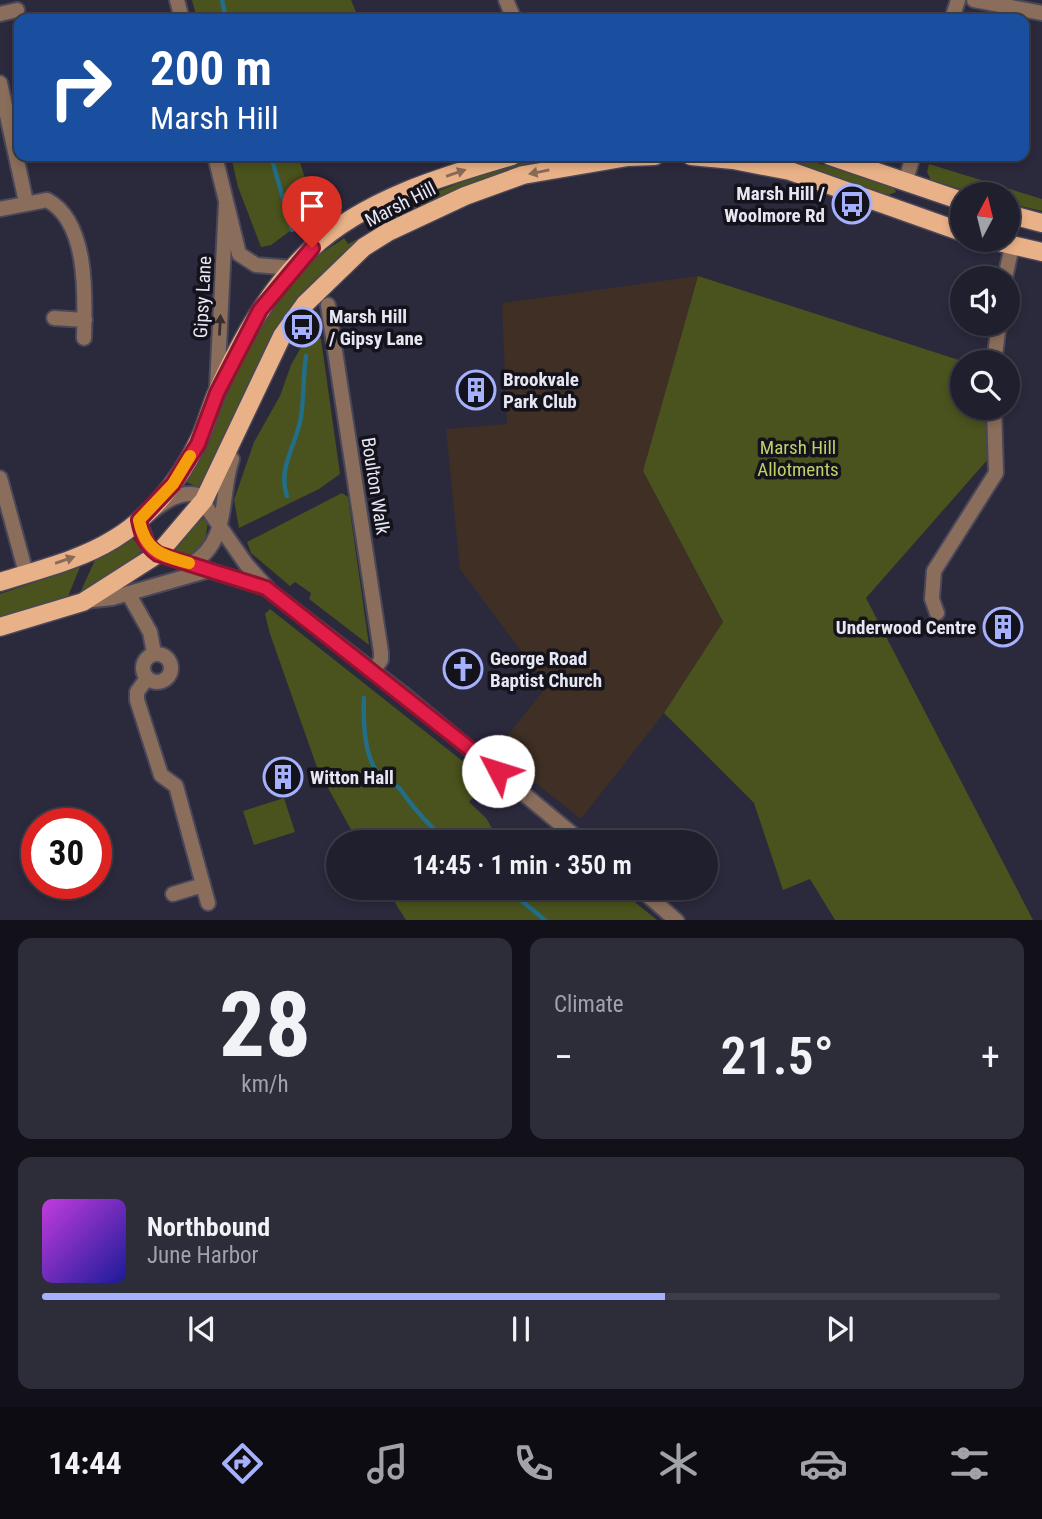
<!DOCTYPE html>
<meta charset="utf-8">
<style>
body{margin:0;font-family:"Roboto Condensed",sans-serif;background:#2d2c39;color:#f1f3f6;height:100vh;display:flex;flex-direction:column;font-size:26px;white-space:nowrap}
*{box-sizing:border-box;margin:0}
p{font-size:23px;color:#a2a2aa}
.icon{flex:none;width:38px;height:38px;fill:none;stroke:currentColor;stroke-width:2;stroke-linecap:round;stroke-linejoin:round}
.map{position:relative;height:920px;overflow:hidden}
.side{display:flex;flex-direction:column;gap:18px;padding:18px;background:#121119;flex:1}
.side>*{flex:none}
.hud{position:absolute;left:14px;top:14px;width:1015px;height:147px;border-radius:14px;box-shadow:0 4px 10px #0003,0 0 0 2px #3d3d49;background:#1a4fa0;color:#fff;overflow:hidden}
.needle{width:46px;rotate:7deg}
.tools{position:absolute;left:950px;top:182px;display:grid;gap:14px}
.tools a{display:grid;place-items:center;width:70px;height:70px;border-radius:50%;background:#201f2d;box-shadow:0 4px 10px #0003,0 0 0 2px #3d3d49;font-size:35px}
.speed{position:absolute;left:21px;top:808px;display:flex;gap:14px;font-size:35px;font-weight:700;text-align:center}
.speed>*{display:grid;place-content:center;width:91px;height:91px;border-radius:50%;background:#201f2d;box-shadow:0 4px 10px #0003,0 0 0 2px #3d3d49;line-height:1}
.speed .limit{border:10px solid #d22;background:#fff;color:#111}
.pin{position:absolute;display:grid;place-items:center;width:60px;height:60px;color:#fff;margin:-72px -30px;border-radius:50% 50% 50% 0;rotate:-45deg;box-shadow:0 0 7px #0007}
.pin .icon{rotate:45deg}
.me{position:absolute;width:77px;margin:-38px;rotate:310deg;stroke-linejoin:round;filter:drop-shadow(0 0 5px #0008)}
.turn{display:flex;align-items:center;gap:24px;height:147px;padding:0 21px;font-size:32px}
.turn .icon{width:91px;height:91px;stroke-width:2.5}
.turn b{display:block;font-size:49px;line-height:60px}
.big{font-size:52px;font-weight:600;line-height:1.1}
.side .widget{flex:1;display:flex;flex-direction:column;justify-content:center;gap:10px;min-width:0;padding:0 24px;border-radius:14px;background:#2d2c39}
.side .dial{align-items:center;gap:0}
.dial b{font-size:91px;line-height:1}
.song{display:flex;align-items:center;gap:21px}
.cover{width:84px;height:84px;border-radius:10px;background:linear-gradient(135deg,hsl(290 70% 55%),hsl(240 70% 35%))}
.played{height:7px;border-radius:4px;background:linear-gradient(90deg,#a5b1fc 65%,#3d3d49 65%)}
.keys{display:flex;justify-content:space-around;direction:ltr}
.heat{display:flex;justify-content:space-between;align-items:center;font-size:38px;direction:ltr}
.side .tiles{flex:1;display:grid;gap:18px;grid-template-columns:1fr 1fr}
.widget:last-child{grid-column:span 2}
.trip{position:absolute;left:326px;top:830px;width:392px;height:70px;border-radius:35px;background:#201f2d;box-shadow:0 4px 10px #0003,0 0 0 2px #3d3d49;font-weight:600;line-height:70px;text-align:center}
.tabs{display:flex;height:112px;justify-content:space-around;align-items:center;background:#0d0c12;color:#a2a2aa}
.tabs .icon{width:49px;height:49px}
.tabs .current{color:#a5b1fc}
.tabs b{font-size:32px;color:#f1f3f6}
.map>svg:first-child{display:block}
.industrial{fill:#3f2f24}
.green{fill:#4a521d}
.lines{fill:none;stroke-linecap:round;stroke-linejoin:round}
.stream{stroke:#236d86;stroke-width:4.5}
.street-casing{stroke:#494759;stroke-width:18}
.primary-casing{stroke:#494759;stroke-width:21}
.street{stroke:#8a6e5b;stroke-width:14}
.primary{stroke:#e9b187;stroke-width:18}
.oneway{fill:#896a56}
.oneway2{fill:#372e2e}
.route-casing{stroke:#92132f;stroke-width:18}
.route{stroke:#e11d48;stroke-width:12}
.slow{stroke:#f59e0b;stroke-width:12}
.labels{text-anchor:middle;stroke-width:7;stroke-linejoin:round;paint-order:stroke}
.poi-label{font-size:19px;font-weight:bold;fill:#e7e6f3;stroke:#14131b;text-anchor:start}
.street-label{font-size:19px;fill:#e7e6f3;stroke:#14131b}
.park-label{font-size:19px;fill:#c0d068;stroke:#14131b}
</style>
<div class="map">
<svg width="1042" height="921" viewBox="0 0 1042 921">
<rect width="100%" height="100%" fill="#2b293c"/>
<path class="industrial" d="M 698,276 L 643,471 L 723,623 L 664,713 L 581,819 L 495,751 L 547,686 L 460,569 L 446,429 L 507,424 L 502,303 Z"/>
<path class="green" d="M 192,0 L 351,0 L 359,19 L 197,19 Z
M 231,156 L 298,156 L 316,212 L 271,245 L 261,247 L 238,187 Z
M 554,156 L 589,156 L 392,222 L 386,212 L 497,168 Z
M 801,158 L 893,186 L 896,192 L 886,196 L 799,166 Z
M 929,164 L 1042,199 L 1042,211 L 1008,203 L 1008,194 L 977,194 L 931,180 L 927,172 Z
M 371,232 L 324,275 L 203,489 L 186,482 C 221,412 251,323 305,267 C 316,255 332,247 344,238 L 348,244 Z
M 698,276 L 965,362 L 962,362 L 962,408 L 986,408 L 989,458 L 866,598 L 1033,920 L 835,920 L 810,879 L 783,890 L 754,803 L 664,713 L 723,622 L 643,471 Z
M 309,333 L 321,339 L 340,474 L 319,489 L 239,528 L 234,500 L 254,442 L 280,396 L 291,365 Z
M 342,493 L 348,497 L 369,645 L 309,599 L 311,593 L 295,582 L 290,586 L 251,553 L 247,542 Z
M 199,517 L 208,521 L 205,543 L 194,555 L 174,552 Z
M 133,538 L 140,548 L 140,557 L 133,566 L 80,593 L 95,560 Z
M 80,567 L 67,599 L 0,618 L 0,594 Z
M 270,609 L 489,782 L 469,802 L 486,818 L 500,842 L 358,842 L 318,770 L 270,634 L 265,614 Z
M 284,798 L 295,832 L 254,845 L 243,811 Z
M 385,887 L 616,887 L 657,920 L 406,920 Z"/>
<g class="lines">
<path class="stream" d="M 222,0 L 226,19
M 271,156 L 292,230
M 287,496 C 277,468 297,444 301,417 C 304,397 303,376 306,356
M 364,698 C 363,721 364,760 382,778 C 387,783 396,783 400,789 C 414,809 429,826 448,842
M 505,887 L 546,921"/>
<defs>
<path id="street" d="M 177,0 L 182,19
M 506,0 L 514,19
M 974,0 L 1042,13
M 0,14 L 17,10
M 952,19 L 958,0
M 0,83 L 26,202
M 215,156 L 239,254 L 256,265 L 293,268
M 906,180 L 913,156
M 0,209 L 47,200 C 89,222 85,298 84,338
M 1005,278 L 1012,246
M 328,305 L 381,652 L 381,660 L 373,671
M 54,318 L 85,320
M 994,362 L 999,324
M 217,387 L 226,203
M 0,478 L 26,573
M 191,564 C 231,541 219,497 232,459
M 266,588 L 158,554 L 148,547 L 139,521 C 156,509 176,489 198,495 L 246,564 L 270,591 L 402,693 L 582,842
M 128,593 L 150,632 L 154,653
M 85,601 L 112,598 L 206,571
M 937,613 L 932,599 L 934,571 L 996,473 L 994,408
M143 668a14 14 0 1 1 28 0a14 14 0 1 1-28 0Z
M 147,678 L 137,692 L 137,700 L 161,775 L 176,786 L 208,903
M 638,887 L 677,921
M 173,894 L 203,885"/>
<path id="primary" d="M 691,156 L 733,160 L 790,171 L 962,232
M 830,156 L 962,201
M 1008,214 L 1042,223
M 990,240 L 1042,252
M 0,582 C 38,570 80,560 114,539 C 149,518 179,481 197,444 C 206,427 210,407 218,390 C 242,338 269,288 311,249 C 364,199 443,176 512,156
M 0,627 L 83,602 L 158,554 L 204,500 L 282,336 L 305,304 L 364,247 L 388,232 L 465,196 L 523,175 L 628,157 L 655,156"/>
</defs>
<use href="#street" class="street-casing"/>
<use href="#primary" class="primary-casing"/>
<use href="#street" class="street"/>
<use href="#primary" class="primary"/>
</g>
<defs><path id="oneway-solid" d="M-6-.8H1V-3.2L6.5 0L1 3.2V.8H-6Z" transform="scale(1.75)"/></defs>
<g class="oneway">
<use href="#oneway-solid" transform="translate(539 172) rotate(169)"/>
<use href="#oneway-solid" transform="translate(456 173) rotate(-19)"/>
<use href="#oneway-solid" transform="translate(65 560) rotate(-19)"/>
</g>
<use class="oneway2" href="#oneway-solid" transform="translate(220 325) rotate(-87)"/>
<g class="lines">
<defs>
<path id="route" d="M 312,248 L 260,310 L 217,393 L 198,444 L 173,484 L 139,520 C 142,535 145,545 158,554 L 266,588 L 498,771"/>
</defs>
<use href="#route" class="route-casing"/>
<use href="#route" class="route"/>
<path class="slow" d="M 189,563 C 162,556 145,551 139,520 L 173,484 L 190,456"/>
</g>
<defs>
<symbol id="bus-ring" viewBox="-11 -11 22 22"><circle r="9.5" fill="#14131b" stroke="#a5b1fc" stroke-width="1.5"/><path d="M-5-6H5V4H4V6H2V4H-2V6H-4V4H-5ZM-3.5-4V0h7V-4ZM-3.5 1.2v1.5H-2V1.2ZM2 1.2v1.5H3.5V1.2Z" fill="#a5b1fc"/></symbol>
<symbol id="building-ring" viewBox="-11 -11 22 22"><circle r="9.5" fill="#14131b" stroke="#a5b1fc" stroke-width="1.5"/><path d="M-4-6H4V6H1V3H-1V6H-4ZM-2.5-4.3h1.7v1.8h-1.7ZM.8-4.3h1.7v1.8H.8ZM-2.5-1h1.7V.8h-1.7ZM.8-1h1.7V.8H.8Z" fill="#a5b1fc"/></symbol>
<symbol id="church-ring" viewBox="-11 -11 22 22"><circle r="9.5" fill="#14131b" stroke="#a5b1fc" stroke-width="1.5"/><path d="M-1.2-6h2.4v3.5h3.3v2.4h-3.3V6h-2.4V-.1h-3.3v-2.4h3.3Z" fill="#a5b1fc"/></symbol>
</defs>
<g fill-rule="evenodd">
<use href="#bus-ring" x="830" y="182" width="44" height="44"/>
<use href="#bus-ring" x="280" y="305" width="44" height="44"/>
<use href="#building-ring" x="454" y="368" width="44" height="44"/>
<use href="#building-ring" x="981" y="605" width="44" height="44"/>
<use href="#church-ring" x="441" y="647" width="44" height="44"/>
<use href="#building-ring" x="261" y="755" width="44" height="44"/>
</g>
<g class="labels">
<g class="poi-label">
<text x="825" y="200" text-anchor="end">Marsh Hill /<tspan x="825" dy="22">Woolmore Rd</tspan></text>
<text x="329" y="323">Marsh Hill<tspan x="329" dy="22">/ Gipsy Lane</tspan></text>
<text x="503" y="386">Brookvale<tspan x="503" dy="22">Park Club</tspan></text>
<text x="976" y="634" text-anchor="end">Underwood Centre</text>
<text x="490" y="665">George Road<tspan x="490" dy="22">Baptist Church</tspan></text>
<text x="310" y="784">Witton Hall</text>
</g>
<g class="street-label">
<text transform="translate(400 204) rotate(-27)" y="7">Marsh Hill</text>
<text transform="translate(202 297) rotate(-87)" y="7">Gipsy Lane</text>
<text transform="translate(376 486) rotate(81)" y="7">Boulton Walk</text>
</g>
<g class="park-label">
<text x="798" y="454">Marsh Hill<tspan x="798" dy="22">Allotments</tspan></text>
</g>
</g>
</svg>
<div class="tools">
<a><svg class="needle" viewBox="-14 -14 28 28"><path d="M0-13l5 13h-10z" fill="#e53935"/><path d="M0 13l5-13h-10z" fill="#a2a2aa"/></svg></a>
<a><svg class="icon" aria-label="sound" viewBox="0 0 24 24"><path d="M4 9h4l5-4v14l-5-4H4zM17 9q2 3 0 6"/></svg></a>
<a><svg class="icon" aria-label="search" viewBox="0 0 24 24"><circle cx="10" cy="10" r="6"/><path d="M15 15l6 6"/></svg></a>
</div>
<div class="speed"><div class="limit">30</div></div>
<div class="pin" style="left:312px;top:248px;background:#d93025"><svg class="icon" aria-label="arrive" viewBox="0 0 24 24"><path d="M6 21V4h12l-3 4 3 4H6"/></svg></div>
<svg class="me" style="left:498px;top:771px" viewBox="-20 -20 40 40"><circle r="19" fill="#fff"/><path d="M0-13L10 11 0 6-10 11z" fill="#e11d48"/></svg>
<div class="trip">14:45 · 1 min · 350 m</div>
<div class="hud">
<div class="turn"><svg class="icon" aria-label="right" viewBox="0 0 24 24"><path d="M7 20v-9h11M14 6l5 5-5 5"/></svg><div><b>200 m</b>Marsh Hill</div></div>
</div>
</div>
<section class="side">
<div class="tiles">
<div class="widget dial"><b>28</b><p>km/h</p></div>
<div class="widget"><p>Climate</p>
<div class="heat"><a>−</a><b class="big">21.5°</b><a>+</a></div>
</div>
<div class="widget">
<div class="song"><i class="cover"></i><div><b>Northbound</b><p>June Harbor</p></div></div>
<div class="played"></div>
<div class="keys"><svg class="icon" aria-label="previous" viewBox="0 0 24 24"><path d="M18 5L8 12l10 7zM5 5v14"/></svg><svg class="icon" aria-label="pause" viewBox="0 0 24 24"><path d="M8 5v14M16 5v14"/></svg><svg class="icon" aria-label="next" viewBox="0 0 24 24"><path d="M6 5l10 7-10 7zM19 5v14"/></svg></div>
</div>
</div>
</section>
<nav class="tabs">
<b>14:44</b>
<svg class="icon current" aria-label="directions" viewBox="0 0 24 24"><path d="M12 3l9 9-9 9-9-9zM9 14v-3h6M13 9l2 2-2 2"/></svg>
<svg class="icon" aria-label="music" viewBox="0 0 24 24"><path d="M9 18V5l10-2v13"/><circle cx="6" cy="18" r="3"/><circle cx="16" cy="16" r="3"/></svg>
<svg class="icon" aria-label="phone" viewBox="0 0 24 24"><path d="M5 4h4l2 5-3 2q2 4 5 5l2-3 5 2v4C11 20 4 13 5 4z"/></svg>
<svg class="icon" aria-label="climate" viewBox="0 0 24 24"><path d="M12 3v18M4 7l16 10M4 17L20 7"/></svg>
<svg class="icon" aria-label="car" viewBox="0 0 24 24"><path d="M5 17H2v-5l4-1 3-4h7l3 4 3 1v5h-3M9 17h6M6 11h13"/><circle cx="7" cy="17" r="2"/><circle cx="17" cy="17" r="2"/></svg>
<svg class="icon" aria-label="filters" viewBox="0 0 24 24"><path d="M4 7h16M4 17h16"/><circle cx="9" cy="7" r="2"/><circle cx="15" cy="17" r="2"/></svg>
</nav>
